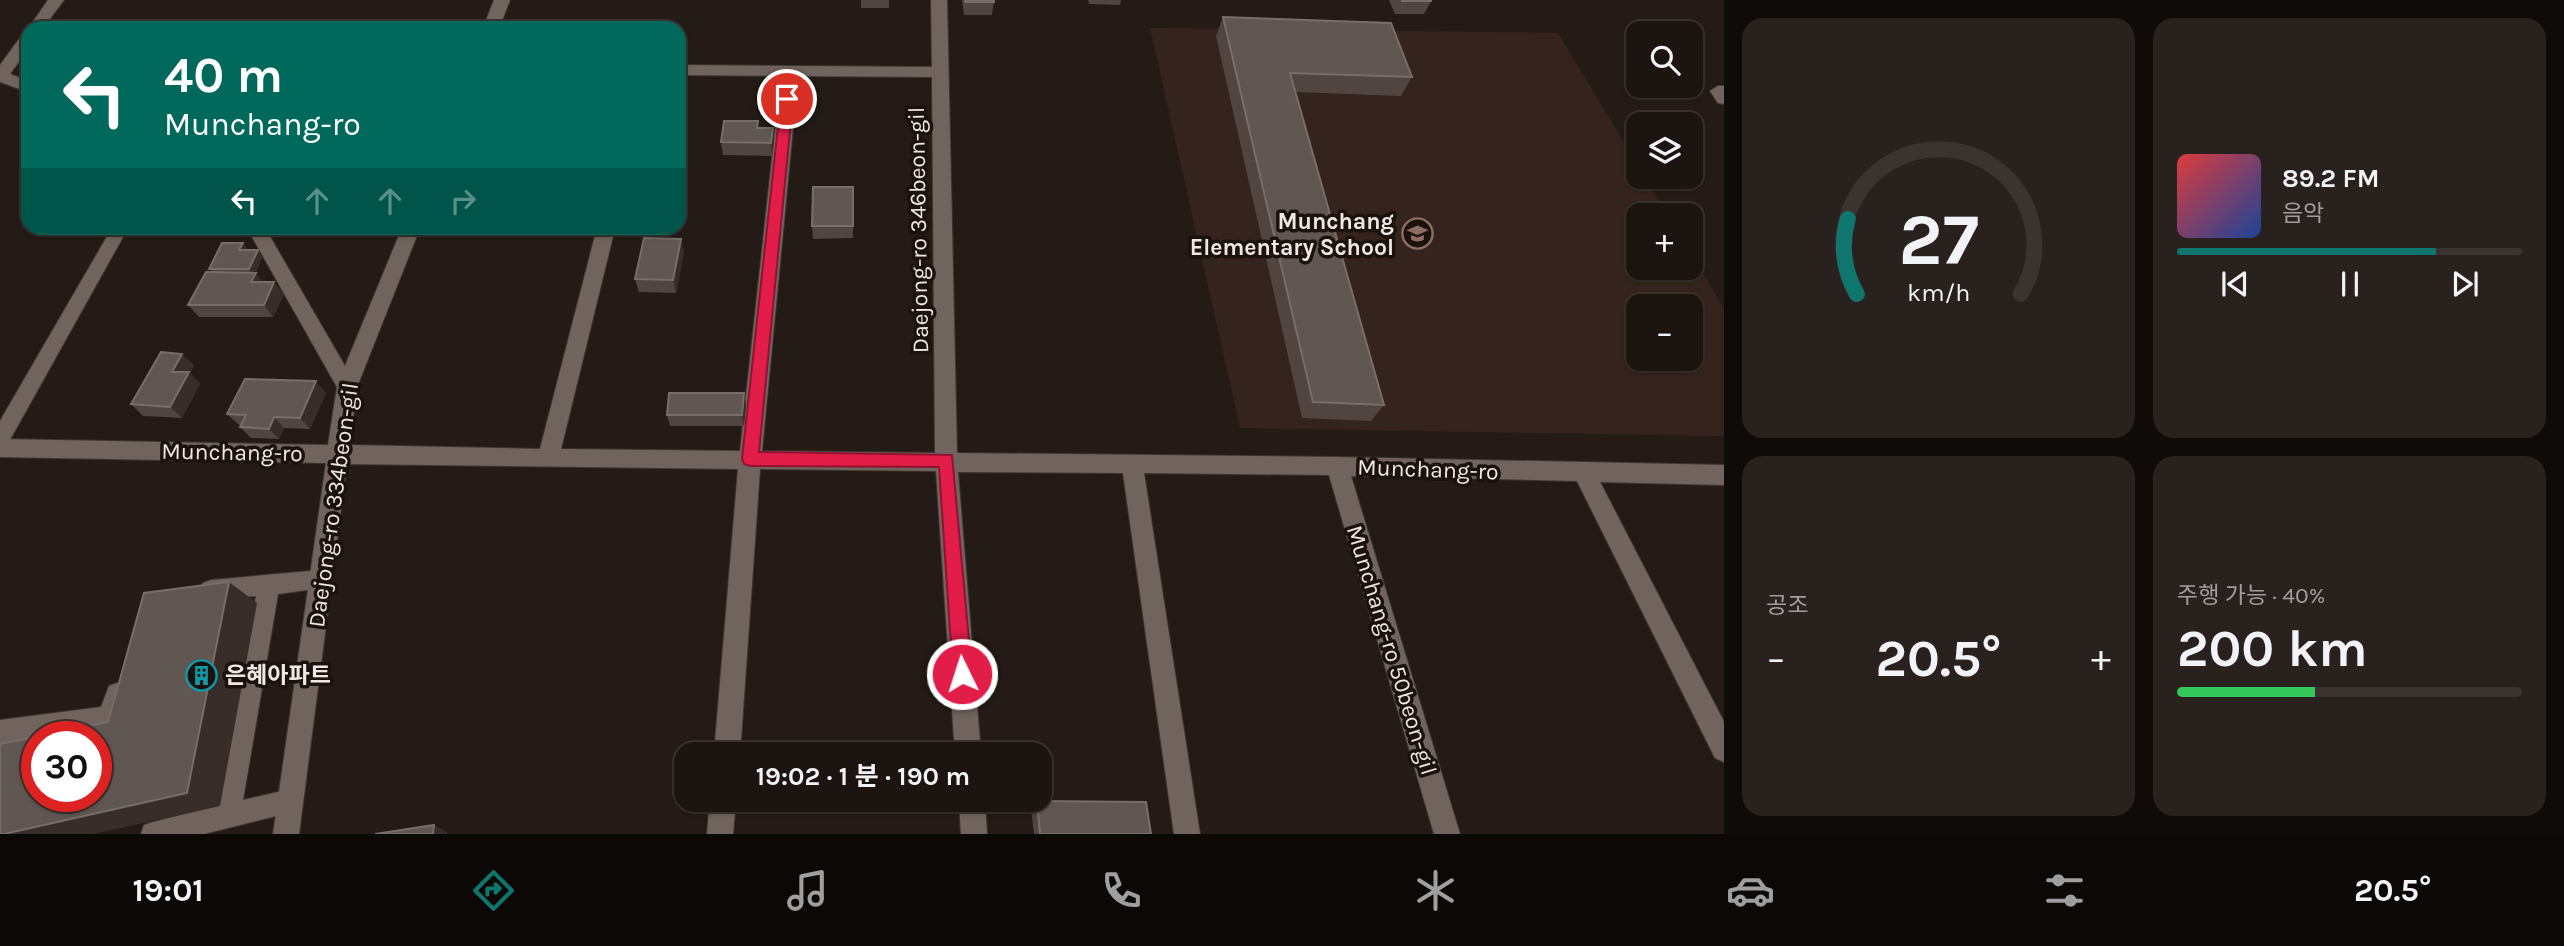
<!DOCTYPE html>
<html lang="ko">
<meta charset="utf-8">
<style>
body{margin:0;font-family:Karla,"Noto Sans KR",sans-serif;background:#29211e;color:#f1f3f6;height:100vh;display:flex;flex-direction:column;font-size:26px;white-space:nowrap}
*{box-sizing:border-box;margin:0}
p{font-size:23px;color:#a09e9f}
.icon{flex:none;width:38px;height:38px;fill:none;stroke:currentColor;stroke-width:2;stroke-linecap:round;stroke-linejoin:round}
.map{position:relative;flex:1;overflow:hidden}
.panel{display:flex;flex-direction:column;gap:18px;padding:18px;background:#0f0b09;width:840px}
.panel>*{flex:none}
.banner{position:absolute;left:21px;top:21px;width:665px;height:214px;border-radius:21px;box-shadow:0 2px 5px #0004,0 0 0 2px #3a3330;background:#00695c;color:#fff;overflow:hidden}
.fabs{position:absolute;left:1626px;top:21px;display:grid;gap:14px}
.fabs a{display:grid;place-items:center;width:77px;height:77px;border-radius:14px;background:#1c1410;box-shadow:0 2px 5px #0004,0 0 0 2px #3a3330;font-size:35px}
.speed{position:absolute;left:21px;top:721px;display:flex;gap:14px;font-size:35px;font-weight:700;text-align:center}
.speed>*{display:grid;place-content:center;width:91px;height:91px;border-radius:50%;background:#1c1410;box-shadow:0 2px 5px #0004,0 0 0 2px #3a3330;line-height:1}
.speed .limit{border:10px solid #d22;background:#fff;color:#111}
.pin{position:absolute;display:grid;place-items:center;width:60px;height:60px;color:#fff;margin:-30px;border:4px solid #fff;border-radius:50%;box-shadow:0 2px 7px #0007}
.me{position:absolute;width:77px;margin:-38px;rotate:356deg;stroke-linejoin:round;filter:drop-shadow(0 0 5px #0008)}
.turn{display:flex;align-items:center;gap:24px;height:147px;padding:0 28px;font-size:32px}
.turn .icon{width:91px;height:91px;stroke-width:2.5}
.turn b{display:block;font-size:49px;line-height:60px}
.lanes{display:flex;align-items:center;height:66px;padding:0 28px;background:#0003;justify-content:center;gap:35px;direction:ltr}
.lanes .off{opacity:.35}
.big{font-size:52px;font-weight:700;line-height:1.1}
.panel .widget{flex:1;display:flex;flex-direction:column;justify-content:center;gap:10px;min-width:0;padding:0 24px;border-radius:21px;background:#29211e}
.panel .dial{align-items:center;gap:0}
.dial svg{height:182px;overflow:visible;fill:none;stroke:#3a3330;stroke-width:7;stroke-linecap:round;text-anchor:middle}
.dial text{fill:#f1f3f6;stroke:none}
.song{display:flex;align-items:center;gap:21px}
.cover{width:84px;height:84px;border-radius:10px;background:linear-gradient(135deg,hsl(0 70% 55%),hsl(220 70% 35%))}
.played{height:7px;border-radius:4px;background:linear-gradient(90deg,#0f766e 75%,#3a3330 75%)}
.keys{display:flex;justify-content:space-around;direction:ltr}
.heat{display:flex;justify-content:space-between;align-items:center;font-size:38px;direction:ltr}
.charge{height:10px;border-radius:5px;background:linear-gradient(90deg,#34c759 40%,#3a3330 0)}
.panel .tiles{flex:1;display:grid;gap:18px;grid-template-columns:repeat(2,1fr)}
.trip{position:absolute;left:674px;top:742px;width:378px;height:70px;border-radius:21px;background:#1c1410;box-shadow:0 2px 5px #0004,0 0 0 2px #3a3330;font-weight:700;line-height:70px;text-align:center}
.menu{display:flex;height:112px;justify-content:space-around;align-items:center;background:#0b0806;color:#a09e9f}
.menu .icon{width:49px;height:49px}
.menu .on{color:#0f766e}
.menu b{font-size:32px;color:#f1f3f6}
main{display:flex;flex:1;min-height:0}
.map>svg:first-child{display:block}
.built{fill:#34241d;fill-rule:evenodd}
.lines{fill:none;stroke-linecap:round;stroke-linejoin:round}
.lane-casing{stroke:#3e3834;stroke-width:2}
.street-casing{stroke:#3e3834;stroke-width:2}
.lane{fill:#71645f;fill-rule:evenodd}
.street{fill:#71645f;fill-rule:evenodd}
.wall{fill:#504540}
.shaded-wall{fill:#382d28}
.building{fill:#615752;stroke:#776d69;stroke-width:2;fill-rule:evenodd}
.route{fill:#e11d48;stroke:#92132f;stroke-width:2}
.labels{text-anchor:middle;stroke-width:7;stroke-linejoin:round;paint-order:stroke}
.poi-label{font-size:23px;font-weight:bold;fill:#eee7e4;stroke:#1b120d;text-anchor:end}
.street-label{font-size:23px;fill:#eee7e4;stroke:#1b120d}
</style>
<main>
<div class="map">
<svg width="1724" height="834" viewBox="0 0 1724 834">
<rect width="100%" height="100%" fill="#251b16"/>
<path class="built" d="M 1150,28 L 1558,33 L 1638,166 L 1638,177 L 1645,177 L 1668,215 L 1638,215 L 1638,268 L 1690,268 L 1691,253 L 1724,309 L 1724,436 L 1240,428 ZM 1638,306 L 1690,306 L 1690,359 L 1638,359 Z"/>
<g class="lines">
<defs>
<path id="lane" d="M 112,228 L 128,228 L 7,445 L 0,447 L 0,421 Z
M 321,570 L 329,573 L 332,580 L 329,587 L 278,594 L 243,800 L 291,789 L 300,792 L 303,801 L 300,810 L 204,834 L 141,834 L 144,825 L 153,822 L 218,806 L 256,596 L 211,600 L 203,597 L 200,590 L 203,583 L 211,580 Z
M 117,683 L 125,686 L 128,694 L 117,726 L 109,730 L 37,737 L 37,739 L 0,744 L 0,720 L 101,707 L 109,686 Z"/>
<path id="street" d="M 48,0 L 64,0 L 43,28 L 28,29 Z
M 494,0 L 510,0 L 499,28 L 483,28 Z
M 931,0 L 947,0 L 957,453 L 1337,457 L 1724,465 L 1724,485 L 1600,482 L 1724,722 L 1724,762 L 1715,758 L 1577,481 L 1351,476 L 1460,834 L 1434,834 L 1329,475 L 1144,473 L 1200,834 L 1174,834 L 1123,473 L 958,472 L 981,754 L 955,754 L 936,471 L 760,469 L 740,754 L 714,754 L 738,469 L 347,464 L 299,834 L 273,834 L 326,463 L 0,457 L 0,439 L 328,445 L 337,387 L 247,228 L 265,228 L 345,366 L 402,228 L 420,228 L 357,387 L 350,445 L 540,449 L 597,228 L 615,228 L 561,449 L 740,451 L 781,76 L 679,75 L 679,65 L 932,67 ZM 798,76 L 932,77 L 935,453 L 762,451 Z
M 28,33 L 28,49 L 10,74 L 28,81 L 28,92 L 0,82 L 0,65 L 22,35 Z
M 1718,86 L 1724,86 L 1724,104 L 1718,103 L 1710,91 Z
M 710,800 L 736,800 L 733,834 L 707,834 Z
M 959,800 L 985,800 L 987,834 L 961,834 Z"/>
</defs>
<use href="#lane" class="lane-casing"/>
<use href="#street" class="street-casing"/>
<use href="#lane" class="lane"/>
<use href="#street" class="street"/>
</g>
<path class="wall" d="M 861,0 L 889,0 L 889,8 L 861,8 Z
M 962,0 L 994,0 L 992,15 L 964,15 Z
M 1088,0 L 1121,0 L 1120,5 L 1089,4 Z
M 1389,0 L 1431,0 L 1431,1 L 1424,14 L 1395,14 Z
M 1223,17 L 1412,77 L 1401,96 L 1295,92 L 1384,405 L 1371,421 L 1302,418 L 1216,36 Z
M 758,128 L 774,141 L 772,156 L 723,155 L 721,142 Z
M 853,187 L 853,238 L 813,239 L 812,226 Z
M 247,250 L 263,256 L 255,273 L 263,282 L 284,294 L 273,317 L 199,317 L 188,305 L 212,272 L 209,269 Z
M 684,251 L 676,293 L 639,292 L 635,279 Z
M 194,365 L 190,373 L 200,384 L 182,418 L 143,416 L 131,404 Z
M 326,393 L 310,429 L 284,428 L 279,439 L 251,438 L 240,427 L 242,425 L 239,425 L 227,414 Z
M 746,404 L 744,426 L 670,426 L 667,415 Z
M 1037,801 L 1151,834 L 1034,834 L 1031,809 Z"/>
<path class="shaded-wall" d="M 773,128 L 774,141 L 772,156 L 771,143 Z
M 681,239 L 684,251 L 676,293 L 673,280 Z
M 243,243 L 248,250 L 239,250 Z
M 258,250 L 263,256 L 254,276 L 249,269 Z
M 256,273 L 265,285 L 251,282 Z
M 274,282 L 284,294 L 273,317 L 264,305 Z
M 182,354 L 194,365 L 190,373 L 200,384 L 182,418 L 170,407 L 172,372 Z
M 316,381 L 326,393 L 310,429 L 300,418 Z
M 744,393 L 746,404 L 744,426 L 742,415 Z
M 274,417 L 284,428 L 279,439 L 269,429 Z
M 229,582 L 257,603 L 220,806 L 94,834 L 4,834 L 187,793 Z
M 434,825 L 447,832 L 447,834 L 433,834 Z"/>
<path class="building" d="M 965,0 L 994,0 L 994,2 L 965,2 Z
M 1402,0 L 1431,0 L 1431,1 L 1402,1 Z
M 1223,17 L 1391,23 L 1412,77 L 1290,73 L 1384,405 L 1313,402 Z
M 724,121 L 758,121 L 757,128 L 773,128 L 771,143 L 721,142 Z
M 813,187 L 853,187 L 853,226 L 812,226 Z
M 644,238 L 681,239 L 673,280 L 635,279 Z
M 222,243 L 243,243 L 239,250 L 258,250 L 249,269 L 209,269 Z
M 206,272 L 256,273 L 251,282 L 274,282 L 264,305 L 188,305 Z
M 161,352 L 182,354 L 172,372 L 189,372 L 170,407 L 131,404 Z
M 245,379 L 316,381 L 300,418 L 274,417 L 269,429 L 240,427 L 246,415 L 227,414 Z
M 669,393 L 744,393 L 742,415 L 667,415 Z
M 229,582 L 187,793 L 4,834 L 0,834 L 0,744 L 108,722 L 144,593 ZM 37,737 L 96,737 L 96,796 L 37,796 Z
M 1037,801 L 1146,802 L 1151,834 L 1040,834 Z
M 434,825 L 433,834 L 375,834 Z"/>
<path class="route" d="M 787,95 L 793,99 L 759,452 L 952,455 L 972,674 L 969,681 L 962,683 L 956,681 L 953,674 L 939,467 L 750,466 L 744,464 L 742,459 L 781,99 Z"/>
<defs>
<symbol id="school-ring" viewBox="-11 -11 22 22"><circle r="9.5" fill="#1b120d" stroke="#8d6e63" stroke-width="1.5"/><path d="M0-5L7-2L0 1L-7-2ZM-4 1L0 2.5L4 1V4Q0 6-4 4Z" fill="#8d6e63"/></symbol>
<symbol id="building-ring" viewBox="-11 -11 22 22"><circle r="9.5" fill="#1b120d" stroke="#0f9aa8" stroke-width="1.5"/><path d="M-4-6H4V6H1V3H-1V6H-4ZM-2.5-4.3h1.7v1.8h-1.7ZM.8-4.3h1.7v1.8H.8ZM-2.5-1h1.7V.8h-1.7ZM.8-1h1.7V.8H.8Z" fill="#0f9aa8"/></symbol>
</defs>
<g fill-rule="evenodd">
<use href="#school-ring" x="1400" y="216" width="35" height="35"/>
<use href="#building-ring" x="184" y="658" width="35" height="35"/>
</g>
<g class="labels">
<g class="poi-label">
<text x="1394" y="229">Munchang<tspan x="1394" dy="26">Elementary School</tspan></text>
<text x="225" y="683" text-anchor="start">은혜아파트</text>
</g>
<g class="street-label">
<text transform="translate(918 230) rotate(-91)" y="8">Daejong-ro 346beon-gil</text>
<text transform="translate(232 452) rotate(1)" y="8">Munchang-ro</text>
<text transform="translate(1428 469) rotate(2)" y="8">Munchang-ro</text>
<text transform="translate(333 505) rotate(-82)" y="8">Daejong-ro 334beon-gil</text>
<text transform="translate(1392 650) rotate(73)" y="8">Munchang-ro 50beon-gil</text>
</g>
</g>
</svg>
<div class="fabs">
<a><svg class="icon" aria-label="search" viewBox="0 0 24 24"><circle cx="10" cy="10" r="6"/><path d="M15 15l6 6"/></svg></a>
<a><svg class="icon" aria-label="layers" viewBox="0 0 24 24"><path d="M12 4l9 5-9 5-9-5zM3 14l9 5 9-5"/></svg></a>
<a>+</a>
<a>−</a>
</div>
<div class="speed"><div class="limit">30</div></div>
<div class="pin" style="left:787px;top:99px;background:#d93025"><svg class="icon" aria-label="arrive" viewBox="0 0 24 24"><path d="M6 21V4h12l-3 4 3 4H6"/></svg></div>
<svg class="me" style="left:962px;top:674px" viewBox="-20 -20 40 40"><circle r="17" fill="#e11d48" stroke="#fff" stroke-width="3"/><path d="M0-11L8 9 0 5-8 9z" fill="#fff"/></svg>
<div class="trip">19:02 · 1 분 · 190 m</div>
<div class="banner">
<div class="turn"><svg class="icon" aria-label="left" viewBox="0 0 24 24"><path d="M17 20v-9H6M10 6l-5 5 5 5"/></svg><div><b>40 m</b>Munchang-ro</div></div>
<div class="lanes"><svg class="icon" aria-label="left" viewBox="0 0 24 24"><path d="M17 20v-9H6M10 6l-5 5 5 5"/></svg><svg class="icon off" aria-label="ahead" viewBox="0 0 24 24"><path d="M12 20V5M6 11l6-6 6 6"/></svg><svg class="icon off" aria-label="ahead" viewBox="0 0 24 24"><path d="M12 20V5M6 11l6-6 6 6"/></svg><svg class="icon off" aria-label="right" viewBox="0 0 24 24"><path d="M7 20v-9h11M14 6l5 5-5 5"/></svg></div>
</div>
</div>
<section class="panel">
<div class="tiles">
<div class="widget dial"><svg viewBox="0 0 100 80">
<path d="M14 69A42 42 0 1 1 86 69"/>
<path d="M14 69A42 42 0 0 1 10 36" stroke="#0f766e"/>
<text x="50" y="56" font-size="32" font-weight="700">27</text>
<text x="50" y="72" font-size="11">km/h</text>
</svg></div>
<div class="widget">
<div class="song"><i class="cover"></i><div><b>89.2 FM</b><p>음악</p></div></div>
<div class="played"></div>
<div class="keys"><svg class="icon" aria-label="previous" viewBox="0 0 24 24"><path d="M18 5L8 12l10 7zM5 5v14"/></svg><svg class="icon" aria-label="pause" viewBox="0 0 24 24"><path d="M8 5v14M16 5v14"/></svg><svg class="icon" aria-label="next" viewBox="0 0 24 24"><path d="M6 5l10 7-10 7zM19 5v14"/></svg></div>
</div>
<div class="widget"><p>공조</p>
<div class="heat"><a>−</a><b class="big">20.5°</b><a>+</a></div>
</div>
<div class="widget"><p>주행 가능 · 40%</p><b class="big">200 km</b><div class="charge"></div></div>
</div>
</section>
</main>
<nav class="menu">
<b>19:01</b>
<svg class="icon on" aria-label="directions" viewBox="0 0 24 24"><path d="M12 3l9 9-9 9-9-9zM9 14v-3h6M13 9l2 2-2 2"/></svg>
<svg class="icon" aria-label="music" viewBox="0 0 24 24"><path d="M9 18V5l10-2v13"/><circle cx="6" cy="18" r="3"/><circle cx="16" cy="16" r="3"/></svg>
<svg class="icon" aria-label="phone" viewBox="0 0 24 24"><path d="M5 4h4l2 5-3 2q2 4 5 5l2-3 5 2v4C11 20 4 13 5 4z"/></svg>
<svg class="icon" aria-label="climate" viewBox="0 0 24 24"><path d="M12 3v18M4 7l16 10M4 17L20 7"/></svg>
<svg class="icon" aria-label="car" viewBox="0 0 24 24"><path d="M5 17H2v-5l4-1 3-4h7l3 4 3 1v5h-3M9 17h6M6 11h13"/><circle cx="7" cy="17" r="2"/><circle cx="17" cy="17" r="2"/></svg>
<svg class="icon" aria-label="filters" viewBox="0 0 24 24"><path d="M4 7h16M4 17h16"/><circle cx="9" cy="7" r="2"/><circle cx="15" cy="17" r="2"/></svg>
<b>20.5°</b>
</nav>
